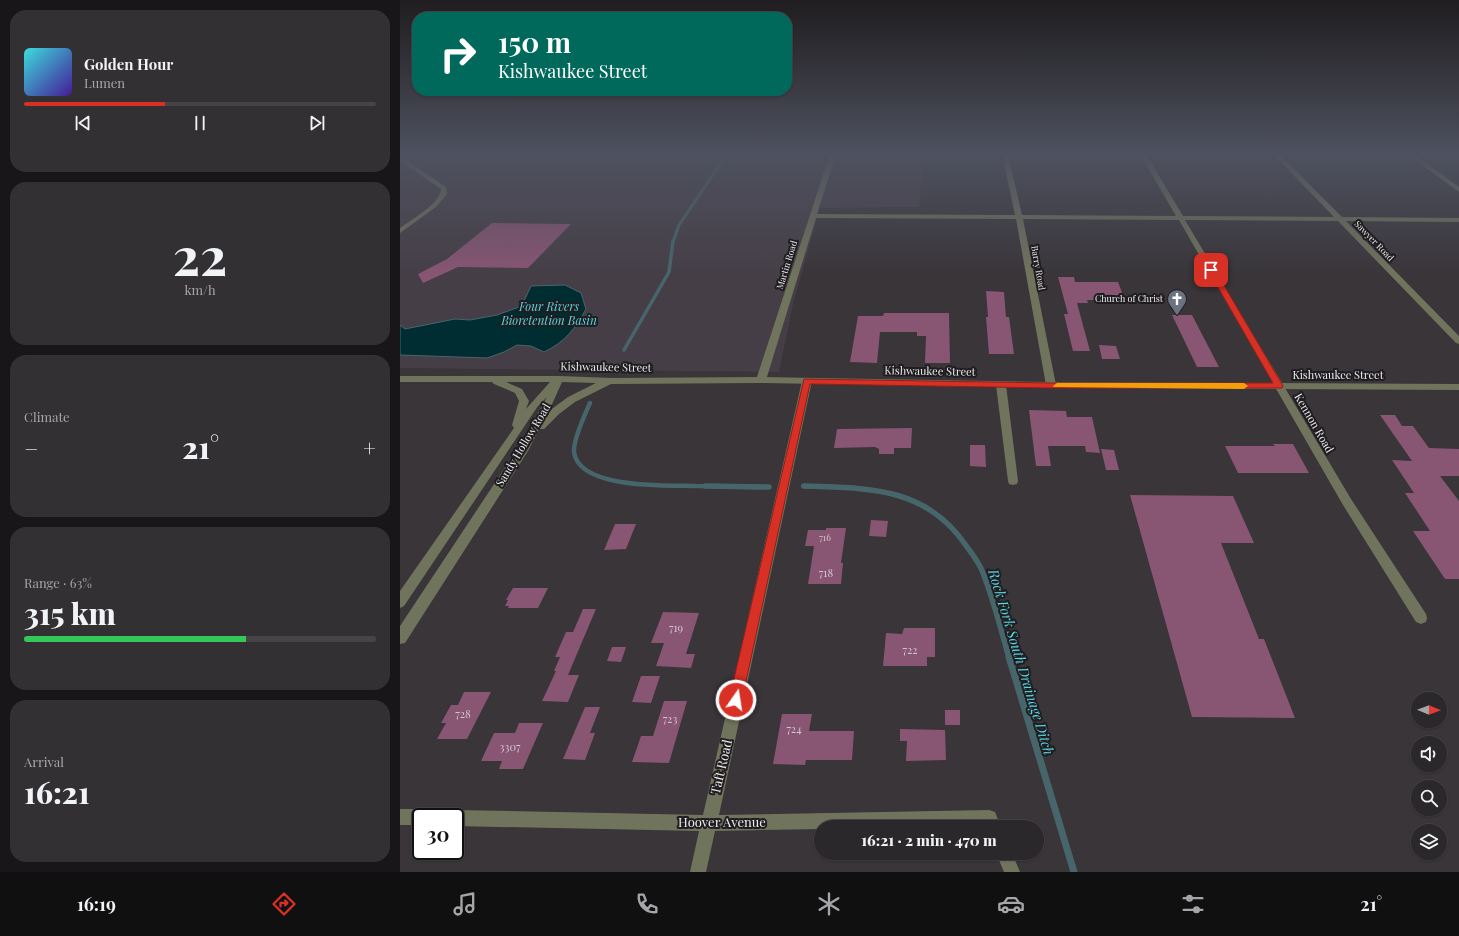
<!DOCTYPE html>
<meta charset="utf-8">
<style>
body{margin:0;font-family:"Playfair Display",serif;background:#333033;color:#f1f3f6;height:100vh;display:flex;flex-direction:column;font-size:15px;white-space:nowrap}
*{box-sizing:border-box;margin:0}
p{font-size:13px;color:#a6a6a9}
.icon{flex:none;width:22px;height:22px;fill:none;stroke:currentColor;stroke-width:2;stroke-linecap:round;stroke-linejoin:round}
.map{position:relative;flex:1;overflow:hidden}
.drawer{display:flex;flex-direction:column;gap:10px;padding:10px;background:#181618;width:400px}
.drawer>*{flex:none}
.top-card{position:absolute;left:12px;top:12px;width:380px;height:84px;border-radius:16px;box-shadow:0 1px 3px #0004,0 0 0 1px #474447;background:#00695c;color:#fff;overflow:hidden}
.needle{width:26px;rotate:91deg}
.tools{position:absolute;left:1011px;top:692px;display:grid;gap:8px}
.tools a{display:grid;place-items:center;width:36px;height:36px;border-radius:50%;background:#2b282b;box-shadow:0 1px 3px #0004,0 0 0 1px #474447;font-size:20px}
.speed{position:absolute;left:12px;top:808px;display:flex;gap:8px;font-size:20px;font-weight:700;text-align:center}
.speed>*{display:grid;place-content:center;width:52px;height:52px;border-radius:50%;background:#2b282b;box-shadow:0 1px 3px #0004,0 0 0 1px #474447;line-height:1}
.speed .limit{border:2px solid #111;border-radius:6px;background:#fff;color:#111}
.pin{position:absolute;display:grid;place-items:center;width:34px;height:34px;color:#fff;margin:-17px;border-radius:8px;box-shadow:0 2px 6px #0006}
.me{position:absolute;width:44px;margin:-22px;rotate:13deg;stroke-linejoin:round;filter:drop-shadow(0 0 3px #0008)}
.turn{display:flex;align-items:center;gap:14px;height:84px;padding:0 20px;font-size:18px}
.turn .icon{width:52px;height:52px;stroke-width:2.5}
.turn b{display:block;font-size:28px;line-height:34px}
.big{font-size:30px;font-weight:800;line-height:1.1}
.drawer .widget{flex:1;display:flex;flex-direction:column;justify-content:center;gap:6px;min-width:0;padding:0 14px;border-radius:16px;background:#333033}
.drawer .dial{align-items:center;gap:0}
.dial b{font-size:52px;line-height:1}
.song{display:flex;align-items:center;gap:12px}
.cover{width:48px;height:48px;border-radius:6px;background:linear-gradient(135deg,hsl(180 70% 55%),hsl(260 70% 35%))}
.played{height:4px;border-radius:2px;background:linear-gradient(90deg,#d93025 40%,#474447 40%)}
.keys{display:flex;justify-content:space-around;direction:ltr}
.heat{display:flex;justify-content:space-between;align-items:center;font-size:22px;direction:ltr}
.charge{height:6px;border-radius:3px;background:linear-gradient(90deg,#34c759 63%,#474447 0)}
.trip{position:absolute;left:414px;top:820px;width:230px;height:40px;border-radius:20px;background:#2b282b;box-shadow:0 1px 3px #0004,0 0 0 1px #474447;font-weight:800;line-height:40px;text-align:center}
.dock{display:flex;height:64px;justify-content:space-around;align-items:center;background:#111011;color:#a6a6a9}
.dock .icon{width:28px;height:28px}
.dock .selected{color:#d93025}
.dock b{font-size:18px;color:#f1f3f6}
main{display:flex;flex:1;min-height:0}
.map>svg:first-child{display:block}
.built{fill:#453e46}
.water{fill:#002d32;stroke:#47666b}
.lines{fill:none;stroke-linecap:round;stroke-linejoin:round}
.stream-far4{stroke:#47666b;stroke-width:3}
.stream-far3{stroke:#47666b;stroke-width:3.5}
.stream-far2{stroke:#47666b;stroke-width:4.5}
.stream-far1{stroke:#47666b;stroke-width:5.5}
.stream{stroke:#47666b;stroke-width:7}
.building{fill:#885573}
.minor{fill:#71745c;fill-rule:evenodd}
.tertiary{fill:#71745c;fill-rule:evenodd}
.route{fill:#d93025;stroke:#8d1f18}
.slow{fill:#f59e0b}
.labels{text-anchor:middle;stroke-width:4;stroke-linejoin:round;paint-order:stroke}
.far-street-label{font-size:9px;fill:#eeecef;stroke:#1f1d1f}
.far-poi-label{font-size:9px;fill:#eeecef;stroke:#1f1d1f;text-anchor:end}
.number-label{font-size:9px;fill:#d4c6d0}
.street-label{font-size:11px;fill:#eeecef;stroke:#1f1d1f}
.near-number-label{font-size:11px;fill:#d4c6d0}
.water-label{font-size:12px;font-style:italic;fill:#59d3e3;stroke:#1f1d1f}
.near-street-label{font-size:13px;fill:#eeecef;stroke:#1f1d1f}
.near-water-label{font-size:14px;font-style:italic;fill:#59d3e3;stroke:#1f1d1f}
</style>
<main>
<section class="drawer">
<div class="widget">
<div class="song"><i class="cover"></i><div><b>Golden Hour</b><p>Lumen</p></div></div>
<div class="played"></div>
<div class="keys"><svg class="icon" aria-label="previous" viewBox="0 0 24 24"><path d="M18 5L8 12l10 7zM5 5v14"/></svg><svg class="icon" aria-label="pause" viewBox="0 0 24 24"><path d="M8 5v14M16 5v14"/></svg><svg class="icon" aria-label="next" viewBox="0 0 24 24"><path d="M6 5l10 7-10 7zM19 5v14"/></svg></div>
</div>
<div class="widget dial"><b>22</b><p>km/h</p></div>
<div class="widget"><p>Climate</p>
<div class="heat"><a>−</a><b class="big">21°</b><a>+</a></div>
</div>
<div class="widget"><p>Range · 63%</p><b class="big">315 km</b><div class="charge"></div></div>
<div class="widget"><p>Arrival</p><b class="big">16:21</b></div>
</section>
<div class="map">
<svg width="1059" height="872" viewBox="0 0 1059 872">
<rect width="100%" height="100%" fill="#393539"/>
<path class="built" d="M 0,154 L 595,154 L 597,162 L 523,162 L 519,207 L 420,208 L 393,304 L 379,372 L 0,368 Z"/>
<path class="water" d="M 165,285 L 181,293 L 186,309 C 175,329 165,342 144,352 L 131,346 L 117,345 L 104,352 L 87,358 L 0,355 L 0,325 L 5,329 L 55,319 L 70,320 L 97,315 L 119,307 L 125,299 L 131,286 Z"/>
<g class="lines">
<path class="stream-far4" d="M 273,242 L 279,225 L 327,154"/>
<path class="stream-far3" d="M 224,350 L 269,272 L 273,241"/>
<path class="stream-far2" d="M 190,403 C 185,414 173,440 174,452 C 179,490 269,485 296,486 C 320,486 345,487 369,487
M 403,486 L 435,487"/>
<path class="stream-far1" d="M 305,486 L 369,487
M 404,486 C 470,488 527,487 567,547 C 573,555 580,564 583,573 C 594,601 601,630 609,658"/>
<path class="stream" d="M 609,657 L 674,872"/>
</g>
<path class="building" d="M 92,223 L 171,224 L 128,268 L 58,267 L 23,283 L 18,274 L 47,259 Z
M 658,277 L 674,277 L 675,282 L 718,282 L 725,300 L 687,300 L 688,303 L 677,303 L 690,351 L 673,351 L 664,314 L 668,314 Z
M 586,291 L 604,292 L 606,317 L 609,317 L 614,354 L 589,354 L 586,317 L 588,317 Z
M 484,313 L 549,313 L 550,363 L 525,363 L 526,336 L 517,336 L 517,332 L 480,332 L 477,363 L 450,362 L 458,316 L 483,316 Z
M 772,315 L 792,315 L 819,367 L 797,367 Z
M 699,345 L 716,346 L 720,359 L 702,359 Z
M 629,410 L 666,411 L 667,417 L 692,417 L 700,453 L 686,452 L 685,446 L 648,446 L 651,466 L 636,466 Z
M 980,415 L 995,415 L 1002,426 L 1013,426 L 1029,448 L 1059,449 L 1059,476 L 1040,476 L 1059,501 L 1059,579 L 1045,579 L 1013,531 L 1030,531 L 1005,493 L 1014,493 L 992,460 L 1012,461 Z
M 512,428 L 511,448 L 494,448 L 494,454 L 479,454 L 479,449 L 475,447 L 434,448 L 437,429 Z
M 873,444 L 893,444 L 909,473 L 838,473 L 825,446 L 875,446 Z
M 570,445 L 585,445 L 586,467 L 570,466 Z
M 701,449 L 714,450 L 719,470 L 706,470 Z
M 730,495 L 833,496 L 854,543 L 821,543 L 859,639 L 864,639 L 895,718 L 792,717 Z
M 471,520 L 488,521 L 486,537 L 469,536 Z
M 215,524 L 236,524 L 226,549 L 204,550 Z
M 426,528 L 446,528 L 441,563 L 443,563 L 441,584 L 408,584 L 414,546 L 405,546 L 408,530 L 426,530 Z
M 113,588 L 148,588 L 138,608 L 108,608 L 109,606 L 105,606 L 108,600 L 106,600 Z
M 183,609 L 196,609 L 168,675 L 179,675 L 168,702 L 142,701 L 156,671 L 154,671 L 160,657 L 155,657 L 166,632 L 173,632 Z
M 263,612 L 299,613 L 286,654 L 295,654 L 291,668 L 256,666 L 264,643 L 251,643 Z
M 504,628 L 535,628 L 535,657 L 527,657 L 527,666 L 483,666 L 486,633 L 502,634 Z
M 212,647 L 226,647 L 221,662 L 207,661 Z
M 241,676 L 260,676 L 251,703 L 232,702 Z
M 64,692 L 91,692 L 67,739 L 37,739 L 46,723 L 41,723 L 51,705 L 58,705 Z
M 264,701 L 287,701 L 269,763 L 232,762 L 241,736 L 253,736 Z
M 185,707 L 200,707 L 190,733 L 195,733 L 185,760 L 163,759 Z
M 545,710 L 560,710 L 560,725 L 545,725 Z
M 382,714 L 412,714 L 409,731 L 454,731 L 452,760 L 406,760 L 405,765 L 373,764 Z
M 119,723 L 143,723 L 123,769 L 99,769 L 102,761 L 81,761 L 94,733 L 115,733 Z
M 500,729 L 545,730 L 546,760 L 506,761 L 507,741 L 500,741 Z"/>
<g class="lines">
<path class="minor" d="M 430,154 L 436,154 L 417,214 L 615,215 L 602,154 L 608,154 L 622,215 L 776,216 L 740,154 L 746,154 L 783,216 L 934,217 L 873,154 L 879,154 L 942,217 L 1059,218 L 1059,222 L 946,221 L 1059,336 L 1059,344 L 1056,343 L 938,221 L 785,220 L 951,499 L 1026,614 L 1027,618 L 1026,622 L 1021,624 L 1016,622 L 943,505 L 779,220 L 623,219 L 656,385 L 651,388 L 646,385 L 616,219 L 416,218 L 366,380 L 361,383 L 358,382 L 356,380 Z
M 1007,154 L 1014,154 L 1059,187 L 1059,192 Z
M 0,156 L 46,187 L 47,194 L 36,207 L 0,233 L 0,228 C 11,220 41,203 41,189 L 0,161 Z
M 407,378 L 412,381 L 319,815 L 589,810 L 595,812 L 601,827 L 421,827 L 421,829 L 315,831 L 306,872 L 290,872 L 299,831 L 55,826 L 55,817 L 47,817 L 49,812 L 55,810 L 303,815 L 402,381 Z
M 601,382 L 606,385 L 618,481 L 617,484 L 613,485 L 609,484 L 608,481 L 596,385 Z
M 0,809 L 21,809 L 27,811 L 29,817 L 21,817 L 21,825 L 0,825 Z
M 596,853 L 612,853 L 620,872 L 604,872 Z"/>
<path class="tertiary" d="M 0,376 L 159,376 L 212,378 L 361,377 L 651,382 L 1059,384 L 1059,390 L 651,388 L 361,383 L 211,384 L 175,402 L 159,414 L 144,429 L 139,429 L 128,451 L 5,643 L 0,644 L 0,626 L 120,445 L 147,397 L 138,406 L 4,606 L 0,608 L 0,591 L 114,428 L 112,425 L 119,401 L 115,393 L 94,384 L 92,382 L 0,382 ZM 106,382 L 150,382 L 126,409 L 129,401 L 122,389 ZM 162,382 L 196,383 L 168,397 L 149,411 Z"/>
</g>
<linearGradient id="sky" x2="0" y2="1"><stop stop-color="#1f1d1f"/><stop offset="0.56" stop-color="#4e515f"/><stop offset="1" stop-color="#4e515f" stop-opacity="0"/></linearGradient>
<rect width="1059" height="276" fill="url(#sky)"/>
<path class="route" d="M 811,268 L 815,270 L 883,386 L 882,388 L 651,388 L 410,384 L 342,700 L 340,705 L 336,707 L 331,705 L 329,700 L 404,379 L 651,383 L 873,383 L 808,270 Z"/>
<path class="slow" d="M 657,383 L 844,383 L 848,386 L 844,389 L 654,387 L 653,386 Z"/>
<defs>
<symbol id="church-pin" viewBox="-11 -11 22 30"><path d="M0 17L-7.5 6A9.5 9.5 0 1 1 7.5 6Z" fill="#6b7280" stroke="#1f1d1f"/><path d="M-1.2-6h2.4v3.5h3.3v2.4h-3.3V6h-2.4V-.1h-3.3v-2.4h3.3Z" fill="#fff"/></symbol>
</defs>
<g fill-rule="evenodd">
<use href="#church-pin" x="766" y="288" width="22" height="30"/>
</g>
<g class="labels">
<g class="far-street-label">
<text transform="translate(974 241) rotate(46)" y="3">Sawyer Road</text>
<text transform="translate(387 265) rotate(-73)" y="3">Martin Road</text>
<text transform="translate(638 268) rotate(80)" y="3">Barry Road</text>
</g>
<g class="far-poi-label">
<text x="763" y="302">Church of Christ</text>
</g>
<g class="number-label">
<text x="425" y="541">716</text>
</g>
<g class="street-label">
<text transform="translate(206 367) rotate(1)" y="4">Kishwaukee Street</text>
<text transform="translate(530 371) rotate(1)" y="4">Kishwaukee Street</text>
<text x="938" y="379">Kishwaukee Street</text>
<text transform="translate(914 423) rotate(60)" y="4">Kennon Road</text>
<text transform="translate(123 445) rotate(-59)" y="4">Sandy Hollow Road</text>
</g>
<g class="near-number-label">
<text x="426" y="577">718</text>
<text x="276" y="632">719</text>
<text x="510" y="654">722</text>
<text x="63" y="718">728</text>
<text x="270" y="723">723</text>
<text x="394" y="733">724</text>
<text x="110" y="751">3307</text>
</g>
<g class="water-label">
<text x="149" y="311">Four Rivers<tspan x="149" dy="14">Bioretention Basin</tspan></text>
</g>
<g class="near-street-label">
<text transform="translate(321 767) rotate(-77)" y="5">Taft Road</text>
<text x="322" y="827">Hoover Avenue</text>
</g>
<g class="near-water-label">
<text transform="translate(621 662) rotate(73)" y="5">Rock Fork South Drainage Ditch</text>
</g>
</g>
</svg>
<div class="tools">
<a><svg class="needle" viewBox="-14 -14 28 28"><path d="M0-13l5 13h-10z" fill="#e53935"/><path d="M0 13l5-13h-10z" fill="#a6a6a9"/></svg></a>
<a><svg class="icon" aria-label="sound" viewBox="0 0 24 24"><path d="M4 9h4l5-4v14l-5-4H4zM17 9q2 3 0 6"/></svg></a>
<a><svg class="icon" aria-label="search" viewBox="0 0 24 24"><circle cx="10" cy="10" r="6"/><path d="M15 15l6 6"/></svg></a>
<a><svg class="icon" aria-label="layers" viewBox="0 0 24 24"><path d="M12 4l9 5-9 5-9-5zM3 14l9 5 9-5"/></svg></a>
</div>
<div class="speed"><div class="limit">30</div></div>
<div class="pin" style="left:811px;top:270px;background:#d93025"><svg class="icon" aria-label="arrive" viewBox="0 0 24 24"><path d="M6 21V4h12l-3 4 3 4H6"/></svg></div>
<svg class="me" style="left:336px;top:700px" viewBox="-20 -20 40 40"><circle r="17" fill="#d93025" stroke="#fff" stroke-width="3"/><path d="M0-11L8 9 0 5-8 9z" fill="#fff"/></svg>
<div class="trip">16:21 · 2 min · 470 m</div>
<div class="top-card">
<div class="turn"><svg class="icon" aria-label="right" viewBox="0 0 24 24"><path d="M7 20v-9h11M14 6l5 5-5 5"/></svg><div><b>150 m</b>Kishwaukee Street</div></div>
</div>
</div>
</main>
<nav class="dock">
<b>16:19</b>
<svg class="icon selected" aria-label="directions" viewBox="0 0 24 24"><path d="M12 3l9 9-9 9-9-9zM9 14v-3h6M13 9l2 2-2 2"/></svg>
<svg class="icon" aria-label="music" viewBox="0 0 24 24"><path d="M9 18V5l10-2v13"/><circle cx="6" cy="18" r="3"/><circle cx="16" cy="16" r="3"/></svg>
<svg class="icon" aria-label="phone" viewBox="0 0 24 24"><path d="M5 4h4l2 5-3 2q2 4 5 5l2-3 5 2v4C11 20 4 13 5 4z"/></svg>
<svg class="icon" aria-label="climate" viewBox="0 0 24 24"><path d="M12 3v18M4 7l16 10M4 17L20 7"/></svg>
<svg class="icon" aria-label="car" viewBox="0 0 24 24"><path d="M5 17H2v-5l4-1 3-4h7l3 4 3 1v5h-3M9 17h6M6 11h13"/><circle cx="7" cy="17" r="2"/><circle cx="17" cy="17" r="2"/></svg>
<svg class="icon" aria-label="filters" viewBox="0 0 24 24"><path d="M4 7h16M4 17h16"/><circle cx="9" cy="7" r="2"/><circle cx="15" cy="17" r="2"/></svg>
<b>21°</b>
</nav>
